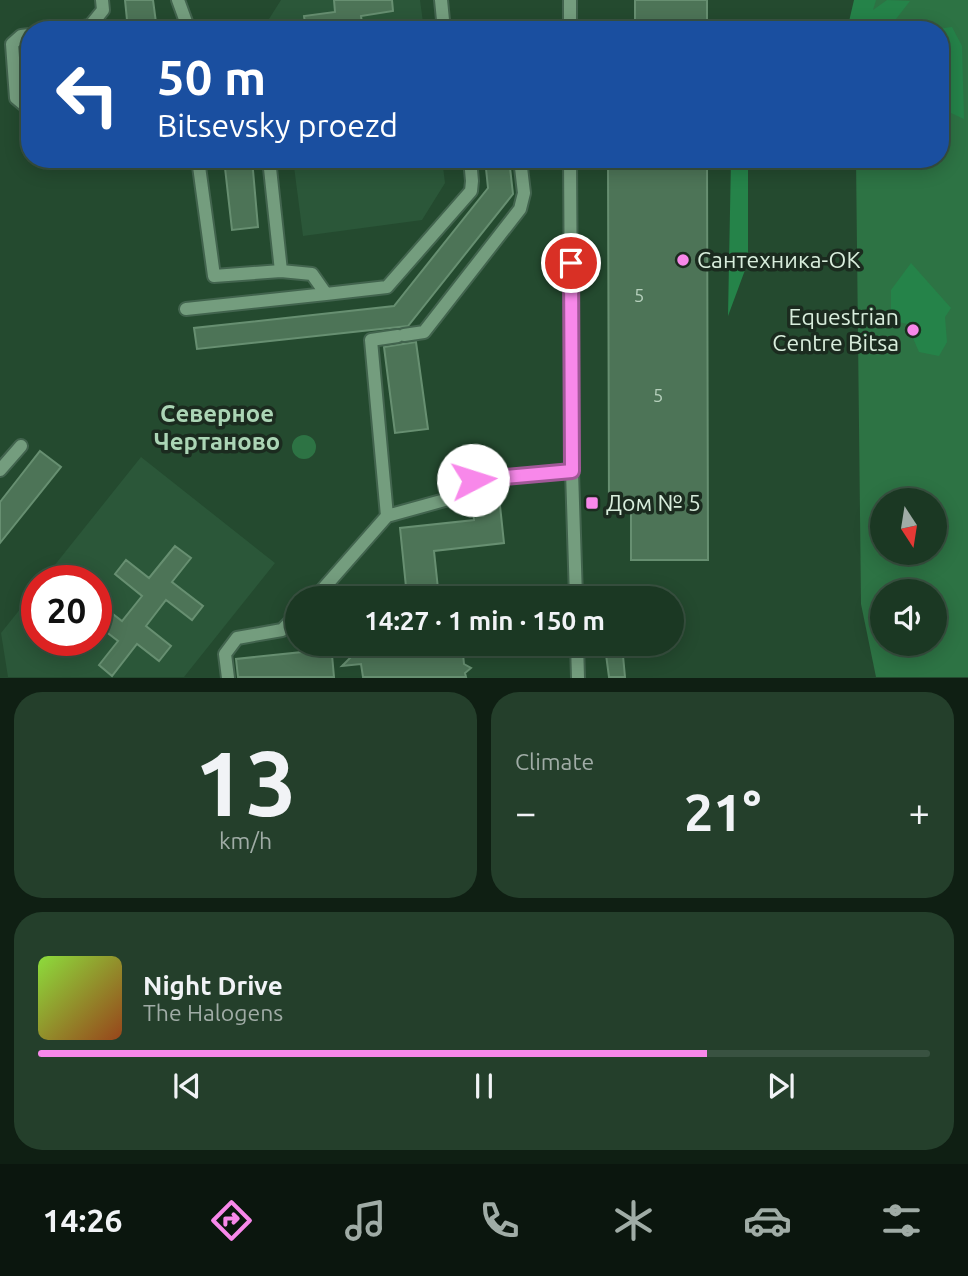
<!DOCTYPE html>
<meta charset="utf-8">
<style>
body{margin:0;font-family:Ubuntu,sans-serif;background:#243f2b;color:#f1f3f6;height:100vh;display:flex;flex-direction:column;font-size:26px;white-space:nowrap}
*{box-sizing:border-box;margin:0}
p{font-size:23px;color:#a0aca6}
.icon{flex:none;width:38px;height:38px;fill:none;stroke:currentColor;stroke-width:2;stroke-linecap:round;stroke-linejoin:round}
.map{position:relative;height:678px;overflow:hidden}
.side{display:flex;flex-direction:column;gap:14px;padding:14px;background:#0f1f13;flex:1}
.side>*{flex:none}
.guide{position:absolute;left:21px;top:21px;width:928px;height:147px;border-radius:28px;box-shadow:0 4px 18px #0003,0 0 0 2px #395241;background:#1a4fa0;color:#fff;overflow:hidden}
.needle{width:46px;rotate:168deg}
.tools{position:absolute;left:870px;top:488px;display:grid;gap:14px}
.tools a{display:grid;place-items:center;width:77px;height:77px;border-radius:50%;background:#1b3823;box-shadow:0 4px 18px #0003,0 0 0 2px #395241;font-size:35px}
.speed{position:absolute;left:21px;top:565px;display:flex;gap:14px;font-size:35px;font-weight:700;text-align:center}
.speed>*{display:grid;place-content:center;width:91px;height:91px;border-radius:50%;background:#1b3823;box-shadow:0 4px 18px #0003,0 0 0 2px #395241;line-height:1}
.speed .limit{border:10px solid #d22;background:#fff;color:#111}
.pin{position:absolute;display:grid;place-items:center;width:60px;height:60px;color:#fff;margin:-30px;border:4px solid #fff;border-radius:50%;box-shadow:0 2px 7px #0007}
.me{position:absolute;width:77px;margin:-38px;rotate:85deg;stroke-linejoin:round;filter:drop-shadow(0 0 5px #0008)}
.turn{display:flex;align-items:center;gap:24px;height:147px;padding:0 21px;font-size:32px}
.turn .icon{width:91px;height:91px;stroke-width:2.5}
.turn b{display:block;font-size:49px;line-height:60px}
.big{font-size:52px;font-weight:700;line-height:1.1}
.side .card{flex:1;display:flex;flex-direction:column;justify-content:center;gap:10px;min-width:0;padding:0 24px;border-radius:28px;background:#243f2b}
.side .dial{align-items:center;gap:0}
.dial b{font-size:91px;line-height:1}
.song{display:flex;align-items:center;gap:21px}
.cover{width:84px;height:84px;border-radius:10px;background:linear-gradient(135deg,hsl(90 70% 55%),hsl(20 70% 35%))}
.played{height:7px;border-radius:4px;background:linear-gradient(90deg,#f888ea 75%,#395241 75%)}
.keys{display:flex;justify-content:space-around;direction:ltr}
.heat{display:flex;justify-content:space-between;align-items:center;font-size:38px;direction:ltr}
.side .tiles{flex:1;display:grid;gap:14px;grid-template-columns:1fr 1fr}
.card:last-child{grid-column:span 2}
.trip{position:absolute;left:285px;top:586px;width:399px;height:70px;border-radius:35px;background:#1b3823;box-shadow:0 4px 18px #0003,0 0 0 2px #395241;font-weight:700;line-height:70px;text-align:center}
.tabs{display:flex;height:112px;justify-content:space-around;align-items:center;background:#0b160e;color:#a0aca6}
.tabs .icon{width:49px;height:49px}
.tabs .active{color:#f888ea}
.tabs b{font-size:32px;color:#f1f3f6}
.map>svg:first-child{display:block}
.built{fill:#2b5739}
.green{fill:#2d7344;fill-rule:evenodd}
.forest{fill:#258349}
.building{fill:#4d7457;stroke:#678f71;stroke-width:2}
.lines{fill:none;stroke-linecap:round;stroke-linejoin:round}
.minor-casing{stroke:#42644e;stroke-width:16}
.minor{stroke:#749d7e;stroke-width:12}
.route-casing{stroke:#a15898;stroke-width:18}
.route{stroke:#f888ea;stroke-width:12}
.poi-dot{fill:#f888ea;stroke:#1b2b1f;stroke-width:2.5}
.labels{text-anchor:middle;stroke-width:7;stroke-linejoin:round;paint-order:stroke}
.number-label{font-size:19px;fill:#b5cfbb}
.poi-label{font-size:23px;fill:#d8eddc;stroke:#1b2b1f;text-anchor:start}
.neighbourhood-label{font-size:24px;font-weight:bold;fill:#abd5b5;stroke:#1b2b1f}
</style>
<div class="map">
<svg width="968" height="678" viewBox="0 0 968 678">
<rect width="100%" height="100%" fill="#244a2f"/>
<path class="built" d="M 281,0 L 420,0 L 424,30 L 262,30 Z
M 293,159 L 442,159 L 445,183 L 422,220 L 303,236 Z
M 141,457 L 275,563 L 184,677 L 8,677 L 1,633 L 37,588 L 37,640 L 96,640 L 96,581 L 42,581 Z"/>
<path class="green" d="M 867,0 L 968,0 L 968,677 L 876,677 L 861,604 L 856,159 L 940,159 L 940,30 L 861,30 ZM 882,500 L 934,500 L 934,553 L 882,553 ZM 882,592 L 934,592 L 934,644 L 882,644 Z
M292 447a12 12 0 1 1 24 0a12 12 0 1 1-24 0Z"/>
<path class="forest" d="M 854,0 L 876,0 L 873,10 L 887,0 L 910,1 L 896,19 L 896,30 L 847,30 Z
M 952,27 L 962,46 L 964,119 L 940,108 L 940,30 L 937,29 Z
M 731,159 L 748,159 L 748,262 L 728,316 Z
M 911,263 L 951,308 L 945,317 L 947,342 L 939,356 L 919,352 L 907,324 L 891,320 L 891,290 Z"/>
<path class="building" d="M 125,0 L 153,0 L 157,30 L 128,30 Z
M 334,0 L 392,0 L 393,11 L 361,16 L 363,30 L 306,30 L 304,16 L 335,12 Z
M 635,0 L 707,0 L 707,30 L 635,30 Z
M 224,159 L 252,159 L 258,227 L 232,230 Z
M 485,159 L 509,159 L 513,194 L 408,326 L 197,349 L 194,328 L 394,306 L 488,188 Z
M 608,159 L 707,159 L 708,560 L 631,560 L 631,510 L 609,510 Z
M 416,342 L 428,429 L 395,433 L 384,347 Z
M 40,451 L 61,467 L 0,543 L 0,502 Z
M 498,487 L 504,543 L 434,551 L 439,598 L 369,598 L 369,592 L 406,587 L 400,528 L 474,520 L 471,493 L 475,490 Z
M 175,546 L 191,558 L 172,582 L 203,606 L 192,620 L 166,600 L 146,626 L 171,646 L 159,661 L 137,644 L 112,676 L 99,665 L 118,641 L 96,624 L 96,601 L 122,621 L 142,596 L 115,574 L 126,560 L 149,578 Z
M 301,644 L 331,644 L 334,677 L 238,677 L 236,659 L 302,652 Z
M 359,644 L 462,644 L 464,664 L 471,668 L 465,673 L 466,677 L 363,677 L 361,664 L 342,666 L 359,649 Z
M 622,645 L 625,677 L 609,677 L 605,647 Z"/>
<g class="lines">
<defs>
<path id="minor" d="M 178,0 L 189,30
M 441,0 L 444,30
M 570,0 L 570,30
M 66,30 L 90,26 L 103,10 L 102,0
M 30,35 L 21,36 L 12,44 L 16,98 L 28,108 L 30,108
M 198,159 L 214,276 L 281,271
M 269,159 L 281,271 L 312,274 L 326,294 L 387,287 L 471,191 L 472,181 L 470,159
M 570,159 L 572,471 L 576,598
M 186,309 L 326,294
M 404,335 L 424,332 L 520,209 L 524,193 L 520,159
M 398,336 L 371,340 L 387,516 L 452,498 L 473,480 L 572,471
M 0,470 L 21,446
M 315,598 L 387,516
M 577,644 L 578,678
M 228,678 L 225,654 L 237,638 L 282,630 L 298,614"/>
</defs>
<use href="#minor" class="minor-casing"/>
<use href="#minor" class="minor"/>
</g>
<g class="lines">
<defs>
<path id="route" d="M 473,480 L 572,471 L 571,263"/>
</defs>
<use href="#route" class="route-casing"/>
<use href="#route" class="route"/>
</g>
<g class="poi-dot">
<circle cx="683" cy="260" r="7"/>
<circle cx="913" cy="330" r="7"/>
<rect x="585" y="496" width="14" height="14" rx="3.5"/>
</g>
<g class="labels">
<g class="number-label">
<text x="639" y="302">5</text>
<text x="658" y="402">5</text>
</g>
<g class="poi-label">
<text x="697" y="268">Сантехника-ОК</text>
<text x="899" y="325" text-anchor="end">Equestrian<tspan x="899" dy="26">Centre Bitsa</tspan></text>
<text x="606" y="511">Дом № 5</text>
</g>
<g class="neighbourhood-label">
<text x="217" y="422">Северное<tspan x="217" dy="28">Чертаново</tspan></text>
</g>
</g>
</svg>
<div class="tools">
<a><svg class="needle" viewBox="-14 -14 28 28"><path d="M0-13l5 13h-10z" fill="#e53935"/><path d="M0 13l5-13h-10z" fill="#a0aca6"/></svg></a>
<a><svg class="icon" aria-label="sound" viewBox="0 0 24 24"><path d="M4 9h4l5-4v14l-5-4H4zM17 9q2 3 0 6"/></svg></a>
</div>
<div class="speed"><div class="limit">20</div></div>
<div class="pin" style="left:571px;top:263px;background:#d93025"><svg class="icon" aria-label="arrive" viewBox="0 0 24 24"><path d="M6 21V4h12l-3 4 3 4H6"/></svg></div>
<svg class="me" style="left:473px;top:480px" viewBox="-20 -20 40 40"><circle r="19" fill="#fff"/><path d="M0-13L10 11 0 6-10 11z" fill="#f888ea"/></svg>
<div class="trip">14:27 · 1 min · 150 m</div>
<div class="guide">
<div class="turn"><svg class="icon" aria-label="left" viewBox="0 0 24 24"><path d="M17 20v-9H6M10 6l-5 5 5 5"/></svg><div><b>50 m</b>Bitsevsky proezd</div></div>
</div>
</div>
<section class="side">
<div class="tiles">
<div class="card dial"><b>13</b><p>km/h</p></div>
<div class="card"><p>Climate</p>
<div class="heat"><a>−</a><b class="big">21°</b><a>+</a></div>
</div>
<div class="card">
<div class="song"><i class="cover"></i><div><b>Night Drive</b><p>The Halogens</p></div></div>
<div class="played"></div>
<div class="keys"><svg class="icon" aria-label="previous" viewBox="0 0 24 24"><path d="M18 5L8 12l10 7zM5 5v14"/></svg><svg class="icon" aria-label="pause" viewBox="0 0 24 24"><path d="M8 5v14M16 5v14"/></svg><svg class="icon" aria-label="next" viewBox="0 0 24 24"><path d="M6 5l10 7-10 7zM19 5v14"/></svg></div>
</div>
</div>
</section>
<nav class="tabs">
<b>14:26</b>
<svg class="icon active" aria-label="directions" viewBox="0 0 24 24"><path d="M12 3l9 9-9 9-9-9zM9 14v-3h6M13 9l2 2-2 2"/></svg>
<svg class="icon" aria-label="music" viewBox="0 0 24 24"><path d="M9 18V5l10-2v13"/><circle cx="6" cy="18" r="3"/><circle cx="16" cy="16" r="3"/></svg>
<svg class="icon" aria-label="phone" viewBox="0 0 24 24"><path d="M5 4h4l2 5-3 2q2 4 5 5l2-3 5 2v4C11 20 4 13 5 4z"/></svg>
<svg class="icon" aria-label="climate" viewBox="0 0 24 24"><path d="M12 3v18M4 7l16 10M4 17L20 7"/></svg>
<svg class="icon" aria-label="car" viewBox="0 0 24 24"><path d="M5 17H2v-5l4-1 3-4h7l3 4 3 1v5h-3M9 17h6M6 11h13"/><circle cx="7" cy="17" r="2"/><circle cx="17" cy="17" r="2"/></svg>
<svg class="icon" aria-label="filters" viewBox="0 0 24 24"><path d="M4 7h16M4 17h16"/><circle cx="9" cy="7" r="2"/><circle cx="15" cy="17" r="2"/></svg>
</nav>
